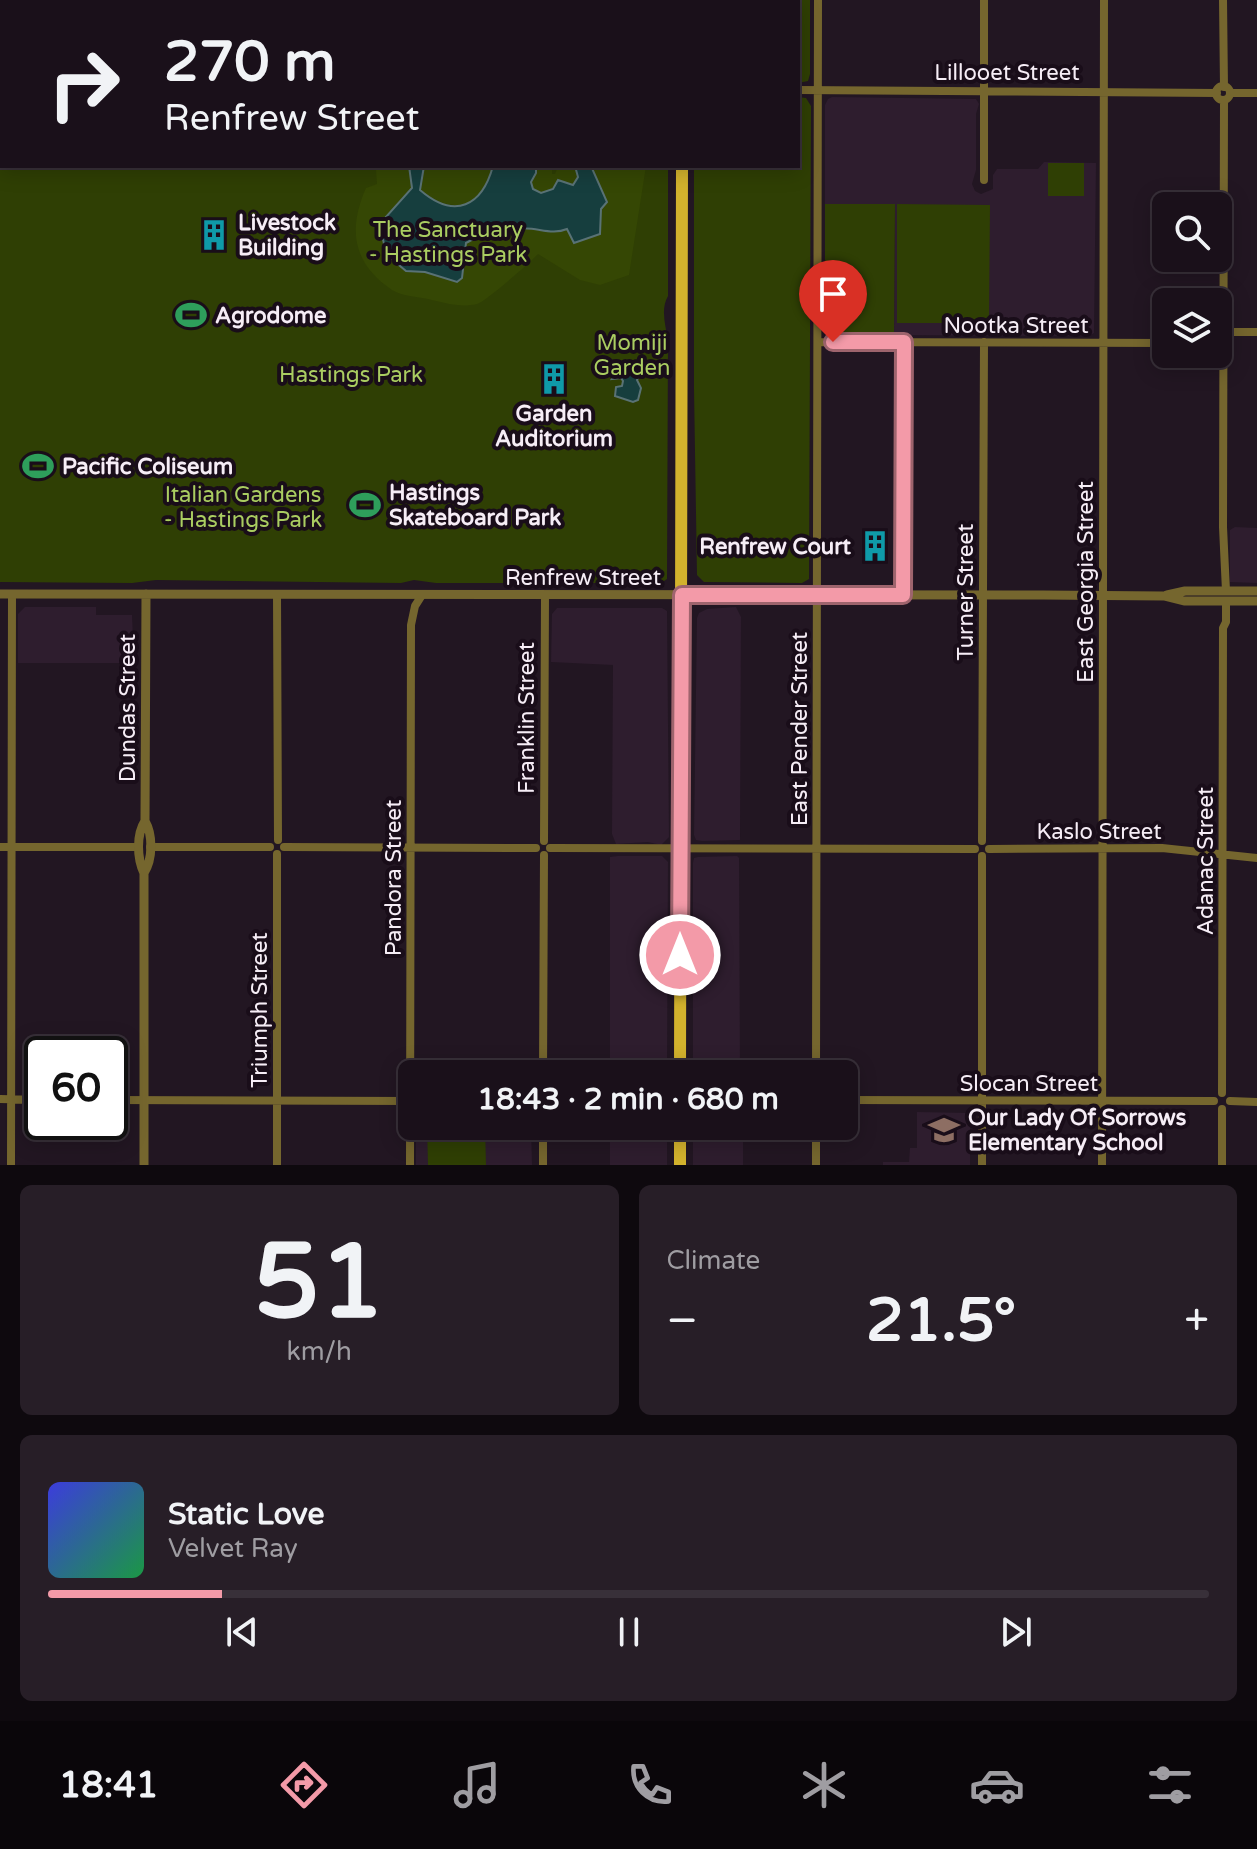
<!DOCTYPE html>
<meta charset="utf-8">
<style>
body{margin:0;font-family:"Varela Round",sans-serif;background:#271e27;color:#f1f3f6;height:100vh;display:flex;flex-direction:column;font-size:30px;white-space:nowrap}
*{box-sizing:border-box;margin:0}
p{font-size:26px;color:#9f9da2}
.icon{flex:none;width:44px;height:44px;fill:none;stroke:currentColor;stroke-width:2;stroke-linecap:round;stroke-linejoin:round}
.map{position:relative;height:1165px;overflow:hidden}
.panel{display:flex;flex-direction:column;gap:20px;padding:20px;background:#0e090e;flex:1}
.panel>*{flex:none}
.hud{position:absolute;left:0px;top:0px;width:800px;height:168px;box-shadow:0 4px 20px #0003,0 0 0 2px #383039;background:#1a101a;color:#f1f3f6;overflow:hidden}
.buttons{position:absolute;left:1152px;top:192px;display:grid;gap:16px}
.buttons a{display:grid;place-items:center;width:80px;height:80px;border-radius:12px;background:#1a101a;box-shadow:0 4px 20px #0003,0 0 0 2px #383039;font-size:40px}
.speed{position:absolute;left:24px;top:1036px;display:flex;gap:16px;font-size:40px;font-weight:700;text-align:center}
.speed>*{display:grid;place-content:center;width:104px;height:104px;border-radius:50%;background:#1a101a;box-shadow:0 4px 20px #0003,0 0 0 2px #383039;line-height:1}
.speed .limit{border:4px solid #111;border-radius:12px;background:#fff;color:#111}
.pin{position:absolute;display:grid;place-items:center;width:68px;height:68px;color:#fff;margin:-82px -34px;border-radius:50% 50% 50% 0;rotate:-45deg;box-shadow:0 0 8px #0007}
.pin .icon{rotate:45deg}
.me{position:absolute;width:88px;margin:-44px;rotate:0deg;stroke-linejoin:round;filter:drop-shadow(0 0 6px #0008)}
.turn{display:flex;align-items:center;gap:28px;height:168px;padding:0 32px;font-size:36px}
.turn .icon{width:104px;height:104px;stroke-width:2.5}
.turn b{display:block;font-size:56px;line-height:68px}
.big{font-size:60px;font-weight:800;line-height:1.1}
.panel .widget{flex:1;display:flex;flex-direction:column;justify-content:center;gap:12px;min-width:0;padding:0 28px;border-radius:12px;background:#271e27}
.panel .dial{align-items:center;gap:0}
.dial b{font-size:104px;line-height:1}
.song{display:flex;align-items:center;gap:24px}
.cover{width:96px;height:96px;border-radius:12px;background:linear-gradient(135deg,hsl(240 70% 55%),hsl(140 70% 35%))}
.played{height:8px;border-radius:4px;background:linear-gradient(90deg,#f39aa8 15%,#383039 15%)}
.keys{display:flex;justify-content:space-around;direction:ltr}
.heat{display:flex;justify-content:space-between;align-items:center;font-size:44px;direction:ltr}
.panel .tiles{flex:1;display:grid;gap:20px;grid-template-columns:1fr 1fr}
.widget:last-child{grid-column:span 2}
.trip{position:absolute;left:398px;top:1060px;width:460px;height:80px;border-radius:12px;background:#1a101a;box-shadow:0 4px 20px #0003,0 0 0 2px #383039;font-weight:800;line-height:80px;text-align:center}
.tab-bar{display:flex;height:128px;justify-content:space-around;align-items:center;background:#0a060a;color:#9f9da2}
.tab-bar .icon{width:56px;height:56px}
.tab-bar .on{color:#f39aa8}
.tab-bar b{font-size:36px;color:#f1f3f6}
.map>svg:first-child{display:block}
.built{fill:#2e1d2e}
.green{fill:#2f3f04}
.forest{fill:#354704}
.water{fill:#163e3e;stroke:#597275;stroke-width:2}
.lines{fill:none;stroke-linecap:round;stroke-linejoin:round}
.minor{stroke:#75662e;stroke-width:8}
.tertiary{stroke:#75662e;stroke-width:9}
.primary{stroke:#d3b22d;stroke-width:12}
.route-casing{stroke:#9e646d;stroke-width:20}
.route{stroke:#f39aa8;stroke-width:14}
.labels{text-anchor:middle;stroke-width:8;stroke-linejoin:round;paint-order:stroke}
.street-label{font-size:22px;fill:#f6edf6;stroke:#190d19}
.poi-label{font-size:22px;font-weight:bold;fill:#f6edf6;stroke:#190d19;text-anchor:start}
.park-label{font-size:22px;fill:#aacd61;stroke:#190d19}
</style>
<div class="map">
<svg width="1257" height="1165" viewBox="0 0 1257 1165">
<rect width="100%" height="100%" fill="#221622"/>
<path class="built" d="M 832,97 L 976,99 L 979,104 L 976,114 L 976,170 L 972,184 L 975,191 L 981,194 L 993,189 L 993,175 L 997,169 L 1038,169 L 1044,162 L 1096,163 L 1094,333 L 1089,336 L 894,335 L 895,204 L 825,204 L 825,105 L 828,99 Z
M 1235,527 L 1257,528 L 1257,583 L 1230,582 L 1230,530 Z
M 25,607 L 96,607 L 96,615 L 132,615 L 134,663 L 18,663 L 18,614 Z
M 736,607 L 741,617 L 740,840 L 702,841 L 696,840 L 694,835 L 697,618 L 699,613 L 707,609 Z
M 557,608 L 662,608 L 667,611 L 669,837 L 661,845 L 648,842 L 616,844 L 612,834 L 613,665 L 551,662 L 552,614 Z
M 618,856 L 662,856 L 668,862 L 667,1074 L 610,1074 L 610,857 Z
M 737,856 L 739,858 L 740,1074 L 693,1074 L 693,863 L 694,858 L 698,857 Z
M 917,1112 L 970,1113 L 970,1165 L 883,1165 L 883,1162 L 909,1162 L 910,1148 L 917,1148 Z
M 416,1126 L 531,1126 L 532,1165 L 416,1165 Z
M 610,1126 L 667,1126 L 667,1165 L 610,1165 Z
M 693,1126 L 743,1126 L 743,1165 L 693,1165 Z"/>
<path class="green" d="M 0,0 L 669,0 L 2,2 L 2,166 L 668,166 L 668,296 C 660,310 666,326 668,342 L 667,579 L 661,583 L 436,583 L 414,580 L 401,583 L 156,580 L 132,583 L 0,582 Z
M 694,0 L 810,0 L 810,74 L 808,81 L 798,83 L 798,2 Z
M 798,97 L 806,98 L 811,106 L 809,579 L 802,583 L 704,582 L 697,575 L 694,389 L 694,166 L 798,166 Z
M 1048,163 L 1084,163 L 1084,196 L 1048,196 Z
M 825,204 L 895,204 L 894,335 L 832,335 L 825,332 Z
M 897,204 L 990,205 L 989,323 L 897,323 Z
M 427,1126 L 485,1126 L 486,1165 L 428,1165 Z"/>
<path class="forest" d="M 363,166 L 409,166 L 412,188 L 396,204 L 406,271 L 425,272 L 457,282 L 465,267 L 466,243 L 490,230 L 505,227 L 559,232 L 567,229 L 600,234 L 601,209 L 607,202 L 591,166 L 646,166 L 629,275 L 600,285 L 580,280 L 538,254 C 531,262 484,303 477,304 C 460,308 445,303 428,299 C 417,297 402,296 392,290 C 352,263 348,229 366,188 L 377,184 L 376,170 Z
M 424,166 L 493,166 L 494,168 C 490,177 486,190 479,197 C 461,213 436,203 420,189 Z
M 536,166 L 552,166 L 552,174 L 555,174 L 558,166 L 575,166 L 578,178 L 573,185 L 555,183 L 553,189 L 541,193 L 533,189 L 531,182 L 536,173 Z"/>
<path class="water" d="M 409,166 L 424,166 L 420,190 C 455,220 482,206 493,166 L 536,166 L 536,173 L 531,182 L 533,189 L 541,193 L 553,189 L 558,180 L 573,185 L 578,177 L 575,166 L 591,166 L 607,202 L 601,209 L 600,234 L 574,243 L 567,229 C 548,237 529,222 512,232 L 504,227 L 490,230 L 466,243 L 462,278 L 457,282 L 425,272 L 406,271 L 393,260 L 384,244 L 381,230 L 385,218 L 412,188 Z
M 621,367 L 637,370 L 639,376 L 637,380 L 641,388 L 638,400 L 633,402 L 615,396 L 616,387 L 622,386 L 623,381 L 621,378 L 612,379 Z"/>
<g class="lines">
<path class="minor" d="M 984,0 L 984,180
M 1223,0 L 1224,87
M1216 93a7 7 0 1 1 14 0a7 7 0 1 1-14 0Z
M 798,90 L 1217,93
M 1230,93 L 1257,93
M 1224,100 L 1223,527 L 1226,591
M 1222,338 L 1232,332 L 1257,332
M 818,342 L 1166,343
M 277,594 L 278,840
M 903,595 L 904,342
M 544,841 L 545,595
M 982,841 L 984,342
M 0,847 L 139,847
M 150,847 L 270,847
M 284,847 L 536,848
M 550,848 L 975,849
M 989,849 L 1162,848 L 1257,858
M 982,856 L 982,1165
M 543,1074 L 544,855
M 816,1074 L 818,0
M 1222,1093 L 1223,628 L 1226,622 L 1226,601
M 0,1099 L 42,1100
M 110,1100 L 412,1101
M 844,1100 L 1214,1101
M 1230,1101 L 1257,1102
M 543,1126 L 543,1165
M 816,1126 L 816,1165
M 11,1165 L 12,594
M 277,1165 L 277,854
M 410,1165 L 411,625 L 415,606 L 422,595
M 1102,1165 L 1104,0
M 1222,1165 L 1222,1109"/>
<path class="tertiary" d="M 0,594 L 1043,595 L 1164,596 L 1184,601 L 1257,601
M 1167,595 L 1185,591 L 1257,591
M 144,873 C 153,859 153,835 145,821 L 146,594
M 144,1165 L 144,873 C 137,858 136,835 145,821"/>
<path class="primary" d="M 682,0 L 682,2
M 680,1074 L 682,166
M 680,1126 L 680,1165"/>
</g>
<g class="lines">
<defs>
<path id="route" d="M 680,955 L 682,595 L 903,595 L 904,342 L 833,342"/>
</defs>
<use href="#route" class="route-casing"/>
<use href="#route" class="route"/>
</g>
<defs>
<symbol id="building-bare" viewBox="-9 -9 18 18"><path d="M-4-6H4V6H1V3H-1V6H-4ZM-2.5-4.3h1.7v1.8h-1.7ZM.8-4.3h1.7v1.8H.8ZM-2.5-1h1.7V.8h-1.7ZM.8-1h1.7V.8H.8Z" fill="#0f9aa8" stroke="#190d19" stroke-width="2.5" paint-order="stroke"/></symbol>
<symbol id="stadium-bare" viewBox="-9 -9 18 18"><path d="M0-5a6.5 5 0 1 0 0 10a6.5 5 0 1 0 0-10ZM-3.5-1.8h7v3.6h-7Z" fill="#2e9e5b" stroke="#190d19" stroke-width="2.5" paint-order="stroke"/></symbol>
<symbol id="school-bare" viewBox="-9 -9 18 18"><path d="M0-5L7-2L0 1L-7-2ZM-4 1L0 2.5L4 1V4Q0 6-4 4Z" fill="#8d6e63" stroke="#190d19" stroke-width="2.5" paint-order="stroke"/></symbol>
</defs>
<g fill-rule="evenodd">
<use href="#building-bare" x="192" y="213" width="44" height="44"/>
<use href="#stadium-bare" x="169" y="293" width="44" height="44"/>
<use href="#building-bare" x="532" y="357" width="44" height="44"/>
<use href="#stadium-bare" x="16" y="444" width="44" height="44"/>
<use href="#stadium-bare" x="343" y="483" width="44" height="44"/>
<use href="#building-bare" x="853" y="524" width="44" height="44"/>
<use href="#school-bare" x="922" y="1108" width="44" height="44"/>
</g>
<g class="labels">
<g class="street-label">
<text x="1007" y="80">Lillooet Street</text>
<text x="1016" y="333">Nootka Street</text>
<text x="583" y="585">Renfrew Street</text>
<text transform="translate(1085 582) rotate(-90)" y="8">East Georgia Street</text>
<text transform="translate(965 592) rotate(-90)" y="8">Turner Street</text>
<text transform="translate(127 708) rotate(-90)" y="8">Dundas Street</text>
<text transform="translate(526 718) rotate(-90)" y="8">Franklin Street</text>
<text transform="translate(799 729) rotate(-90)" y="8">East Pender Street</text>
<text x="1099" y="839">Kaslo Street</text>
<text transform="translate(1205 861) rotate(-90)" y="8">Adanac Street</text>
<text transform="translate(393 878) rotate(-90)" y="8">Pandora Street</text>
<text transform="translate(259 1010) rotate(-90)" y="8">Triumph Street</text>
<text x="1029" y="1091">Slocan Street</text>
</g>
<g class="poi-label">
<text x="238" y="230">Livestock<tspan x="238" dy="25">Building</tspan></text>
<text x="215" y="323">Agrodome</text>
<text x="554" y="421" text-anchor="middle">Garden<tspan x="554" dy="25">Auditorium</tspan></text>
<text x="62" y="474">Pacific Coliseum</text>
<text x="389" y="500">Hastings<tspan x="389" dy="25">Skateboard Park</tspan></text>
<text x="851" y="554" text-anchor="end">Renfrew Court</text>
<text x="968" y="1125">Our Lady Of Sorrows<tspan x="968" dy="25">Elementary School</tspan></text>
</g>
<g class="park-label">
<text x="448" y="237">The Sanctuary<tspan x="448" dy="25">- Hastings Park</tspan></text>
<text x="632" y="350">Momiji<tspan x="632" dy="25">Garden</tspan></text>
<text x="351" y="382">Hastings Park</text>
<text x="243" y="502">Italian Gardens<tspan x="243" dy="25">- Hastings Park</tspan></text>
</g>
</g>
</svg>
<div class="buttons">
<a><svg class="icon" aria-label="search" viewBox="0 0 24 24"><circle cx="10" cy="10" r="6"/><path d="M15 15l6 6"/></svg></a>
<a><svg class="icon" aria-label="layers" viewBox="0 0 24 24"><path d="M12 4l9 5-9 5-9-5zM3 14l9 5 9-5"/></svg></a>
</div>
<div class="speed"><div class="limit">60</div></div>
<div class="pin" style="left:833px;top:342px;background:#d93025"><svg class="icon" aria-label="arrive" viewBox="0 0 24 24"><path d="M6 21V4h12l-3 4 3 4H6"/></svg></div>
<svg class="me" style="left:680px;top:955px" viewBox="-20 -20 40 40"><circle r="17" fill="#f39aa8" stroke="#fff" stroke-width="3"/><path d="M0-11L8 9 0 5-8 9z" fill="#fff"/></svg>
<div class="trip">18:43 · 2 min · 680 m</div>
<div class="hud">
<div class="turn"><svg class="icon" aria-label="right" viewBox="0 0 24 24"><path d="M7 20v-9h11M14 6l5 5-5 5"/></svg><div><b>270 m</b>Renfrew Street</div></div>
</div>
</div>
<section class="panel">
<div class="tiles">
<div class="widget dial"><b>51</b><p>km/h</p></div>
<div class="widget"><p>Climate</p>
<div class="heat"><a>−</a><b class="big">21.5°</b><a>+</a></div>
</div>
<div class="widget">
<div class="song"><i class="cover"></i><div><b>Static Love</b><p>Velvet Ray</p></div></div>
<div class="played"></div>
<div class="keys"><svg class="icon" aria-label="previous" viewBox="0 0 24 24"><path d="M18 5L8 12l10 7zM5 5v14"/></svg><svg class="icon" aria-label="pause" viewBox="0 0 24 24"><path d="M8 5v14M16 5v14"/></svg><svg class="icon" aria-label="next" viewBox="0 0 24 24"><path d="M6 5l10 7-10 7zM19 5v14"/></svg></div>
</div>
</div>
</section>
<nav class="tab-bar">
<b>18:41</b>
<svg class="icon on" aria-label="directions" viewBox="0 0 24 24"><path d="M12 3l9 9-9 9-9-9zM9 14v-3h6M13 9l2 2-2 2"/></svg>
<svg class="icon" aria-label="music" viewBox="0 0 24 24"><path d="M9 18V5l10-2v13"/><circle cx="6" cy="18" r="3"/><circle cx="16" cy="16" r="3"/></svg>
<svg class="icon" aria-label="phone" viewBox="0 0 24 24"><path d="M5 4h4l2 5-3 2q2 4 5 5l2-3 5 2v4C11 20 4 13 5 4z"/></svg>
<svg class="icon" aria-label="climate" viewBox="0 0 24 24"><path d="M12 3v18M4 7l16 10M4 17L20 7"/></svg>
<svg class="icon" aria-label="car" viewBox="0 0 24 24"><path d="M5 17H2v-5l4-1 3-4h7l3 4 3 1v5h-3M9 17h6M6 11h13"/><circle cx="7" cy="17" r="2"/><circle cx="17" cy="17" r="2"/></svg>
<svg class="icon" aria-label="filters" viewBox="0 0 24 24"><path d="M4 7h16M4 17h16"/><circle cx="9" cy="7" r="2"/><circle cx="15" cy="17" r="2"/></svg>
</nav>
